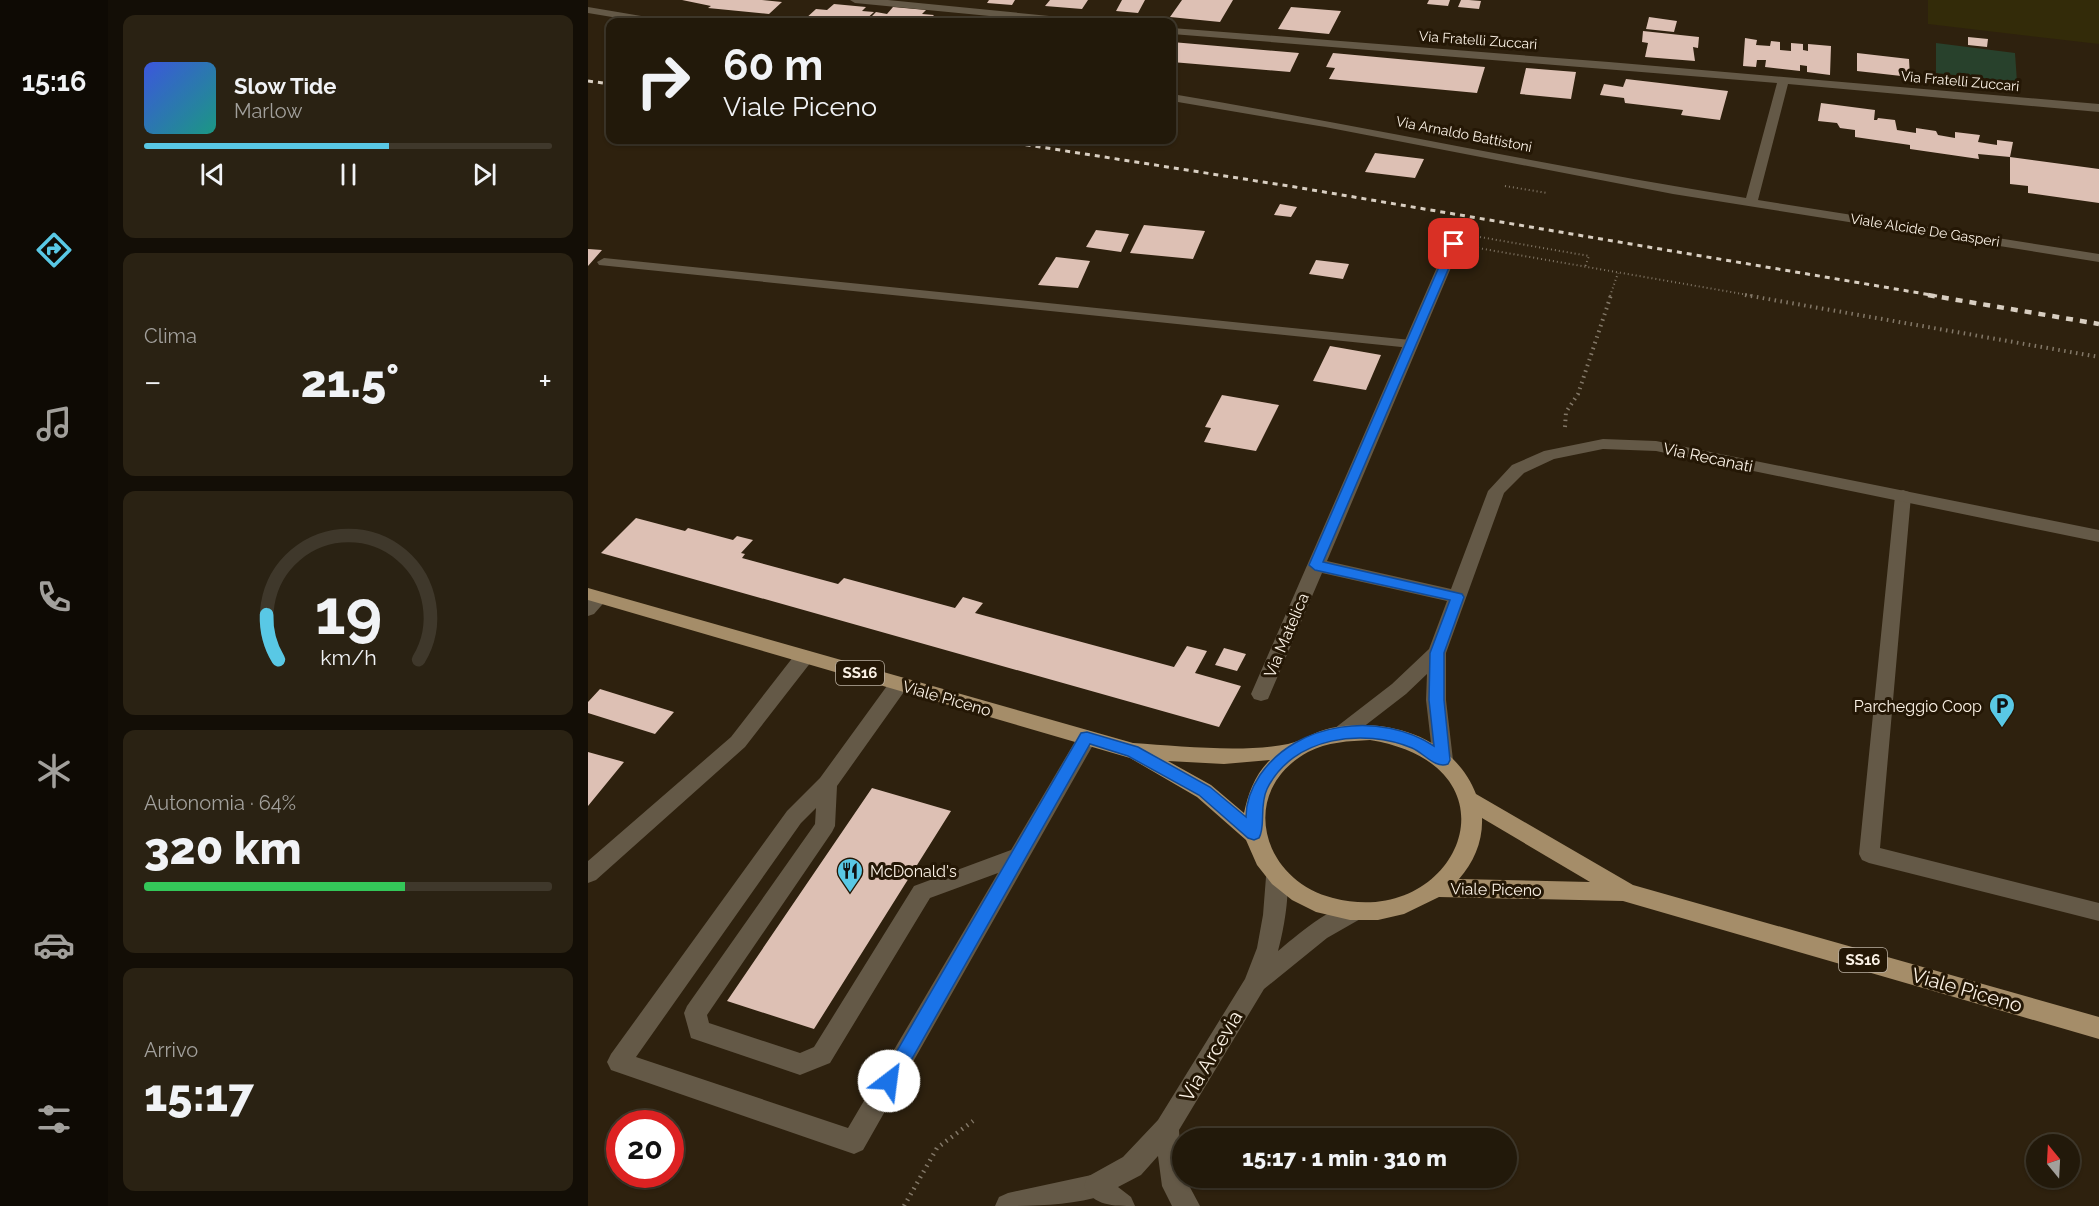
<!DOCTYPE html>
<html lang="it">
<meta charset="utf-8">
<style>
body{margin:0;font-family:Raleway,sans-serif;background:#2a2213;color:#f1f3f6;height:100vh;display:flex;flex-direction:column;font-size:22px;white-space:nowrap}
*{box-sizing:border-box;margin:0}
p{font-size:20px;color:#a2a09c}
.icon{flex:none;width:33px;height:33px;fill:none;stroke:currentColor;stroke-width:2;stroke-linecap:round;stroke-linejoin:round}
.map{position:relative;flex:1;overflow:hidden}
.drawer{display:flex;flex-direction:column;gap:15px;padding:15px;background:#130e06;width:480px}
.drawer>*{flex:none}
.hud{position:absolute;left:18px;top:18px;width:570px;height:126px;border-radius:12px;box-shadow:0 2px 4px #0004,0 0 0 2px #3f382b;background:#22190a;color:#f1f3f6;overflow:hidden}
.needle{width:39px;rotate:342deg}
.tools{position:absolute;left:1438px;top:1134px;display:grid;gap:12px}
.tools a{display:grid;place-items:center;width:54px;height:54px;border-radius:50%;background:#22190a;box-shadow:0 2px 4px #0004,0 0 0 2px #3f382b;font-size:30px}
.speed{position:absolute;left:18px;top:1110px;display:flex;gap:12px;font-size:30px;font-weight:700;text-align:center}
.speed>*{display:grid;place-content:center;width:78px;height:78px;border-radius:50%;background:#22190a;box-shadow:0 2px 4px #0004,0 0 0 2px #3f382b;line-height:1}
.speed .limit{border:9px solid #d22;background:#fff;color:#111}
.pin{position:absolute;display:grid;place-items:center;width:51px;height:51px;color:#fff;margin:-26px;border-radius:12px;box-shadow:0 3px 9px #0006}
.me{position:absolute;width:66px;margin:-33px;rotate:30deg;stroke-linejoin:round;filter:drop-shadow(0 0 4px #0008)}
.turn{display:flex;align-items:center;gap:21px;height:126px;padding:0 18px;font-size:27px}
.turn .icon{width:78px;height:78px;stroke-width:2.5}
.turn b{display:block;font-size:42px;line-height:51px}
.big{font-size:45px;font-weight:800;line-height:1.1}
.drawer .tile{flex:1;display:flex;flex-direction:column;justify-content:center;gap:9px;min-width:0;padding:0 21px;border-radius:12px;background:#2a2213}
.drawer .dial{align-items:center;gap:0}
.dial svg{height:156px;overflow:visible;fill:none;stroke:#3f382b;stroke-width:7;stroke-linecap:round;text-anchor:middle}
.dial text{fill:#f1f3f6;stroke:none}
.song{display:flex;align-items:center;gap:18px}
.cover{width:72px;height:72px;border-radius:9px;background:linear-gradient(135deg,hsl(230 70% 55%),hsl(170 70% 35%))}
.played{height:6px;border-radius:3px;background:linear-gradient(90deg,#59c8e5 60%,#3f382b 60%)}
.keys{display:flex;justify-content:space-around;direction:ltr}
.heat{display:flex;justify-content:space-between;align-items:center;font-size:33px;direction:ltr}
.charge{height:9px;border-radius:4px;background:linear-gradient(90deg,#34c759 64%,#3f382b 0)}
.trip{position:absolute;left:584px;top:1128px;width:345px;height:60px;border-radius:30px;background:#22190a;box-shadow:0 2px 4px #0004,0 0 0 2px #3f382b;font-weight:800;line-height:60px;text-align:center}
main{display:flex;flex:1;min-height:0}
.dock{display:flex;flex-direction:column;width:108px;justify-content:space-around;align-items:center;background:#0e0a04;color:#a2a09c}
.dock .icon{width:42px;height:42px}
.dock .selected{color:#59c8e5}
.dock b{font-size:27px;color:#f1f3f6}
.map>svg:first-child{display:block}
.green{fill:#28412c}
.sand{fill:#332b09}
.building{fill:#ddc0b4}
.lines{fill:none;stroke-linecap:round;stroke-linejoin:round}
.path-far2{stroke:#837868;stroke-width:2;stroke-dasharray:1 3;stroke-linecap:butt}
.path-far1{stroke:#837868;stroke-width:4;stroke-dasharray:1.5 4.5;stroke-linecap:butt}
.path{stroke:#837868;stroke-width:4.5;stroke-dasharray:1.5 5;stroke-linecap:butt}
.lane{fill:#645947;fill-rule:evenodd}
.street{fill:#645947;fill-rule:evenodd}
.primary{fill:#a58d69;fill-rule:evenodd}
.rail-far1{stroke:#d8cec1;stroke-width:3;stroke-dasharray:5 5;stroke-linecap:butt}
.rail{stroke:#d8cec1;stroke-width:4.5;stroke-dasharray:7 7;stroke-linecap:butt}
.route{fill:#1a73e8;stroke:#114b97;stroke-width:1.5}
.labels{text-anchor:middle;stroke-width:6;stroke-linejoin:round;paint-order:stroke}
.far-street-label{font-size:14px;fill:#fbf2e6;stroke:#241705}
.shield{fill:#241705;stroke:#bab0a2;stroke-width:1.5}
.shield-label{font-size:15px;font-weight:bold;fill:#fbf2e6}
.street-label{font-size:16px;fill:#fbf2e6;stroke:#241705}
.poi-label{font-size:16px;fill:#fbf2e6;stroke:#241705;text-anchor:end}
.near-street-label{font-size:20px;fill:#fbf2e6;stroke:#241705}
</style>
<main>
<nav class="dock">
<b>15:16</b>
<svg class="icon selected" aria-label="directions" viewBox="0 0 24 24"><path d="M12 3l9 9-9 9-9-9zM9 14v-3h6M13 9l2 2-2 2"/></svg>
<svg class="icon" aria-label="music" viewBox="0 0 24 24"><path d="M9 18V5l10-2v13"/><circle cx="6" cy="18" r="3"/><circle cx="16" cy="16" r="3"/></svg>
<svg class="icon" aria-label="phone" viewBox="0 0 24 24"><path d="M5 4h4l2 5-3 2q2 4 5 5l2-3 5 2v4C11 20 4 13 5 4z"/></svg>
<svg class="icon" aria-label="climate" viewBox="0 0 24 24"><path d="M12 3v18M4 7l16 10M4 17L20 7"/></svg>
<svg class="icon" aria-label="car" viewBox="0 0 24 24"><path d="M5 17H2v-5l4-1 3-4h7l3 4 3 1v5h-3M9 17h6M6 11h13"/><circle cx="7" cy="17" r="2"/><circle cx="17" cy="17" r="2"/></svg>
<svg class="icon" aria-label="filters" viewBox="0 0 24 24"><path d="M4 7h16M4 17h16"/><circle cx="9" cy="7" r="2"/><circle cx="15" cy="17" r="2"/></svg>
</nav>
<section class="drawer">
<div class="tile">
<div class="song"><i class="cover"></i><div><b>Slow Tide</b><p>Marlow</p></div></div>
<div class="played"></div>
<div class="keys"><svg class="icon" aria-label="previous" viewBox="0 0 24 24"><path d="M18 5L8 12l10 7zM5 5v14"/></svg><svg class="icon" aria-label="pause" viewBox="0 0 24 24"><path d="M8 5v14M16 5v14"/></svg><svg class="icon" aria-label="next" viewBox="0 0 24 24"><path d="M6 5l10 7-10 7zM19 5v14"/></svg></div>
</div>
<div class="tile"><p>Clima</p>
<div class="heat"><a>−</a><b class="big">21.5°</b><a>+</a></div>
</div>
<div class="tile dial"><svg viewBox="0 0 100 80">
<path d="M14 69A42 42 0 1 1 86 69"/>
<path d="M14 69A42 42 0 0 1 8 46" stroke="#59c8e5"/>
<text x="50" y="56" font-size="32" font-weight="700">19</text>
<text x="50" y="72" font-size="11">km/h</text>
</svg></div>
<div class="tile"><p>Autonomia · 64%</p><b class="big">320 km</b><div class="charge"></div></div>
<div class="tile"><p>Arrivo</p><b class="big">15:17</b></div>
</section>
<div class="map">
<svg width="1511" height="1206" viewBox="0 0 1511 1206">
<rect width="100%" height="100%" fill="#2e210e"/>
<path class="green" d="M 1348,43 L 1427,53 L 1429,82 L 1348,73 Z"/>
<path class="sand" d="M 1340,0 L 1511,0 L 1511,44 L 1340,24 Z"/>
<path class="building" d="M 94,0 L 174,0 L 194,2 L 181,14 L 120,8 L 123,6 Z
M 401,0 L 427,0 L 424,5 L 399,3 Z
M 462,0 L 500,0 L 494,9 L 457,6 Z
M 534,0 L 557,0 L 550,13 L 528,11 Z
M 594,0 L 645,0 L 632,22 L 582,17 Z
M 841,0 L 862,0 L 860,6 L 839,4 Z
M 873,0 L 881,0 L 893,1 L 891,9 L 870,7 Z
M 246,4 L 278,7 L 274,11 L 286,12 L 275,22 L 216,20 L 228,9 L 239,10 Z
M 305,7 L 338,10 L 334,14 L 346,15 L 339,22 L 278,22 L 288,12 L 299,14 Z
M 703,7 L 753,11 L 741,34 L 690,29 Z
M 1061,17 L 1089,21 L 1086,32 L 1058,29 Z
M 1055,31 L 1111,37 L 1110,48 L 1105,47 L 1107,61 L 1057,57 L 1060,43 L 1054,42 Z
M 1380,37 L 1400,39 L 1399,47 L 1380,45 Z
M 1157,38 L 1169,40 L 1168,45 L 1182,46 L 1183,41 L 1192,42 L 1192,50 L 1203,51 L 1203,43 L 1215,44 L 1215,50 L 1220,51 L 1220,44 L 1243,46 L 1242,75 L 1219,72 L 1219,66 L 1212,65 L 1212,71 L 1177,67 L 1178,60 L 1169,60 L 1168,67 L 1155,66 Z
M 584,42 L 711,53 L 702,72 L 584,62 Z
M 932,43 L 951,45 L 949,51 L 929,48 Z
M 745,53 L 897,67 L 889,93 L 741,79 L 747,68 L 738,67 Z
M 1269,53 L 1321,59 L 1322,77 L 1269,71 Z
M 938,68 L 988,72 L 983,99 L 932,94 Z
M 1038,79 L 1140,91 L 1132,120 L 1093,115 L 1095,110 L 1037,103 L 1036,98 L 1012,95 L 1016,84 L 1035,87 Z
M 1233,103 L 1287,110 L 1286,120 L 1289,120 L 1290,118 L 1307,120 L 1309,130 L 1328,133 L 1328,128 L 1348,131 L 1350,135 L 1367,138 L 1367,132 L 1392,135 L 1390,142 L 1409,145 L 1409,140 L 1425,142 L 1422,157 L 1390,154 L 1391,159 L 1322,149 L 1322,145 L 1267,137 L 1267,130 L 1252,128 L 1249,123 L 1230,121 Z
M 787,153 L 836,159 L 827,178 L 777,172 Z
M 1422,157 L 1511,169 L 1511,203 L 1440,193 L 1440,186 L 1422,184 Z
M 692,204 L 709,207 L 703,217 L 686,215 Z
M 556,225 L 617,231 L 605,259 L 542,253 Z
M 508,230 L 541,234 L 533,252 L 498,247 Z
M 0,249 L 14,250 L 0,266 Z
M 468,257 L 502,261 L 490,288 L 450,285 Z
M 728,260 L 761,264 L 755,279 L 721,274 Z
M 742,346 L 793,355 L 778,390 L 725,381 Z
M 634,395 L 691,405 L 668,451 L 616,442 L 623,428 L 617,427 Z
M 48,518 L 97,531 L 100,528 L 145,540 L 149,536 L 165,540 L 153,553 L 157,554 L 154,558 L 250,584 L 256,578 L 367,608 L 375,597 L 395,603 L 387,613 L 586,667 L 599,646 L 619,651 L 607,673 L 653,686 L 631,727 L 13,553 Z
M 636,648 L 658,654 L 649,671 L 627,665 Z
M 12,689 L 86,712 L 67,734 L 0,713 L 0,702 Z
M 0,752 L 36,762 L 0,806 Z
M 284,788 L 363,811 L 226,1029 L 139,1001 Z"/>
<g class="lines">
<path class="path-far2" d="M 917,186 L 959,193
M 892,237 L 1001,256 L 997,267
M 890,248 L 1166,296
M 1022,296 L 1030,273"/>
<path class="path-far1" d="M 1157,295 L 1511,357
M 977,427 L 978,412 L 990,394 L 1023,295"/>
<path class="path" d="M 316,1206 L 349,1148 L 385,1121"/>
<path class="lane" d="M 16,258 L 823,340 L 830,344 L 823,348 L 11,265 L 9,262 Z
M 1315,490 L 1321,492 L 1323,496 L 1292,848 L 1511,903 L 1511,921 L 1281,863 L 1274,860 L 1271,854 L 1307,496 L 1309,492 Z
M 11,592 L 17,593 L 20,598 L 6,614 L 0,616 L 0,598 Z
M 216,650 L 223,652 L 225,657 L 223,662 L 157,747 L 8,880 L 0,883 L 0,861 L 143,737 L 209,652 Z
M 311,677 L 318,679 L 320,684 L 318,689 L 249,786 L 247,826 L 244,832 L 119,1015 L 121,1023 L 212,1053 L 226,1047 L 326,886 L 423,850 L 492,733 L 499,730 L 506,733 L 509,738 L 275,1150 L 266,1154 L 23,1070 L 19,1062 L 23,1054 L 199,811 L 232,778 L 304,679 ZM 228,808 L 227,824 L 99,1006 L 96,1013 L 103,1038 L 212,1075 L 242,1063 L 342,898 L 410,873 L 260,1128 L 48,1057 L 213,823 Z
M 508,1174 L 517,1177 L 520,1186 L 517,1195 C 482,1206 444,1206 407,1206 L 411,1197 L 420,1193 Z"/>
<path class="street" d="M 262,0 L 300,0 L 492,19 L 498,22 L 463,22 L 267,3 Z
M 0,7 L 71,19 L 77,22 L 54,22 L 0,13 Z
M 584,28 L 1021,62 L 1511,104 L 1511,112 L 1200,84 L 1170,200 L 1511,254 L 1511,262 L 1085,194 L 737,127 L 584,101 L 584,94 C 776,126 966,167 1158,198 L 1189,83 L 584,34 Z
M 866,240 L 873,244 L 739,561 L 863,589 L 900,491 L 924,465 L 956,451 L 1015,439 L 1068,441 L 1511,530 L 1511,542 L 1068,451 L 1015,449 L 966,459 L 936,473 L 916,493 L 858,653 L 858,700 L 865,760 L 862,766 L 855,768 L 848,766 L 845,760 L 838,700 L 839,674 L 818,694 L 761,738 L 754,741 L 747,738 L 744,733 L 747,728 L 804,684 L 841,649 L 859,601 L 734,573 L 680,699 L 673,701 L 666,699 L 663,694 L 859,244 Z
M 689,868 L 697,871 C 704,887 695,934 690,951 C 707,937 752,897 774,904 L 777,911 L 774,918 L 739,938 L 676,989 L 591,1130 L 594,1178 L 597,1178 L 612,1206 L 584,1206 L 574,1186 L 570,1156 L 553,1175 L 530,1187 L 543,1197 L 547,1206 C 525,1206 505,1206 496,1186 L 499,1177 L 535,1157 L 570,1120 L 657,979 L 669,948 L 675,915 L 678,877 L 681,871 Z"/>
<path class="primary" d="M 0,588 L 545,743 C 592,746 654,753 700,744 C 714,741 728,731 743,728 C 799,717 866,737 888,794 L 1045,885 L 1511,1017 L 1511,1039 L 1035,901 L 851,897 L 816,914 L 790,920 L 762,920 L 728,912 L 704,900 L 684,884 L 669,865 L 658,840 L 609,797 L 542,758 L 0,600 ZM 782,740 C 940,766 870,931 745,898 C 673,880 649,791 720,752 C 739,742 761,741 782,740 ZM 682,760 C 667,774 660,794 656,813 L 623,785 L 580,761 L 636,764 ZM 894,818 L 1002,882 L 871,879 C 886,862 895,841 894,818 Z"/>
<path class="rail-far1" d="M 0,81 L 22,84
M 408,140 L 707,187 L 1349,296"/>
<path class="rail" d="M 1340,295 L 1511,324"/>
</g>
<path class="route" d="M 866,241 L 871,244 L 735,562 L 874,594 L 876,597 L 856,653 L 856,700 L 862,760 L 860,764 C 847,769 836,753 824,748 C 776,728 705,736 679,789 C 671,806 678,826 671,838 L 666,840 L 660,838 L 611,795 L 540,756 L 502,744 L 308,1087 L 301,1089 L 295,1087 L 292,1081 L 295,1075 L 493,733 L 499,732 L 550,747 L 622,787 L 658,817 C 658,802 664,787 672,775 C 709,721 793,711 846,746 L 841,700 L 842,653 L 862,600 L 727,570 L 721,565 L 861,244 Z"/>
<defs>
<symbol id="parking-pin" viewBox="-11 -11 22 30"><path d="M0 17L-7.5 6A9.5 9.5 0 1 1 7.5 6Z" fill="#59c8e5" stroke="#241705"/><path d="M-3.5-5.5H1a3.5 3.5 0 0 1 0 7H-1V5.5H-3.5ZM-1-3.4V-.6H.8a1.4 1.4 0 0 0 0-2.8Z" fill="#111"/></symbol>
<symbol id="restaurant-pin" viewBox="-11 -11 22 30"><path d="M0 17L-7.5 6A9.5 9.5 0 1 1 7.5 6Z" fill="#59c8e5" stroke="#241705"/><path d="M-5-6h1v4h1v-4h1v4h1v-4h1v5L-1.5 .5V6h-2V.5L-5-1ZM5-6V6H3V1.5H1.5Q1.5-4 5-6Z" fill="#111"/></symbol>
</defs>
<g fill-rule="evenodd">
<use href="#parking-pin" x="1399" y="691" width="30" height="40"/>
<use href="#restaurant-pin" x="247" y="856" width="30" height="40"/>
</g>
<g class="labels">
<g class="far-street-label">
<text transform="translate(890 40) rotate(4)" y="5">Via Fratelli Zuccari</text>
<text transform="translate(1372 81) rotate(5)" y="5">Via Fratelli Zuccari</text>
<text transform="translate(876 134) rotate(11)" y="5">Via Arnaldo Battistoni</text>
<text transform="translate(1337 230) rotate(9)" y="5">Viale Alcide De Gasperi</text>
</g>
<g class="shield">
<rect x="248" y="661" width="48" height="24" rx="4.5"/>
<rect x="1251" y="948" width="48" height="24" rx="4.5"/>
</g>
<g class="shield-label">
<text x="272" y="678">SS16</text>
<text x="1275" y="965">SS16</text>
</g>
<g class="street-label">
<text transform="translate(1120 457) rotate(12)" y="6">Via Recanati</text>
<text transform="translate(698 635) rotate(-67)" y="6">Via Matelica</text>
<text transform="translate(359 698) rotate(16)" y="6">Viale Piceno</text>
<text transform="translate(908 889) rotate(1)" y="6">Viale Piceno</text>
</g>
<g class="poi-label">
<text x="1394" y="712">Parcheggio Coop</text>
<text x="282" y="877" text-anchor="start">McDonald's</text>
</g>
<g class="near-street-label">
<text transform="translate(1379 990) rotate(16)" y="7">Viale Piceno</text>
<text transform="translate(623 1056) rotate(-59)" y="7">Via Arcevia</text>
</g>
</g>
</svg>
<div class="tools">
<a><svg class="needle" viewBox="-14 -14 28 28"><path d="M0-13l5 13h-10z" fill="#e53935"/><path d="M0 13l5-13h-10z" fill="#a2a09c"/></svg></a>
</div>
<div class="speed"><div class="limit">20</div></div>
<div class="pin" style="left:866px;top:244px;background:#d93025"><svg class="icon" aria-label="arrive" viewBox="0 0 24 24"><path d="M6 21V4h12l-3 4 3 4H6"/></svg></div>
<svg class="me" style="left:301px;top:1081px" viewBox="-20 -20 40 40"><circle r="19" fill="#fff"/><path d="M0-13L10 11 0 6-10 11z" fill="#1a73e8"/></svg>
<div class="trip">15:17 · 1 min · 310 m</div>
<div class="hud">
<div class="turn"><svg class="icon" aria-label="right" viewBox="0 0 24 24"><path d="M7 20v-9h11M14 6l5 5-5 5"/></svg><div><b>60 m</b>Viale Piceno</div></div>
</div>
</div>
</main>
